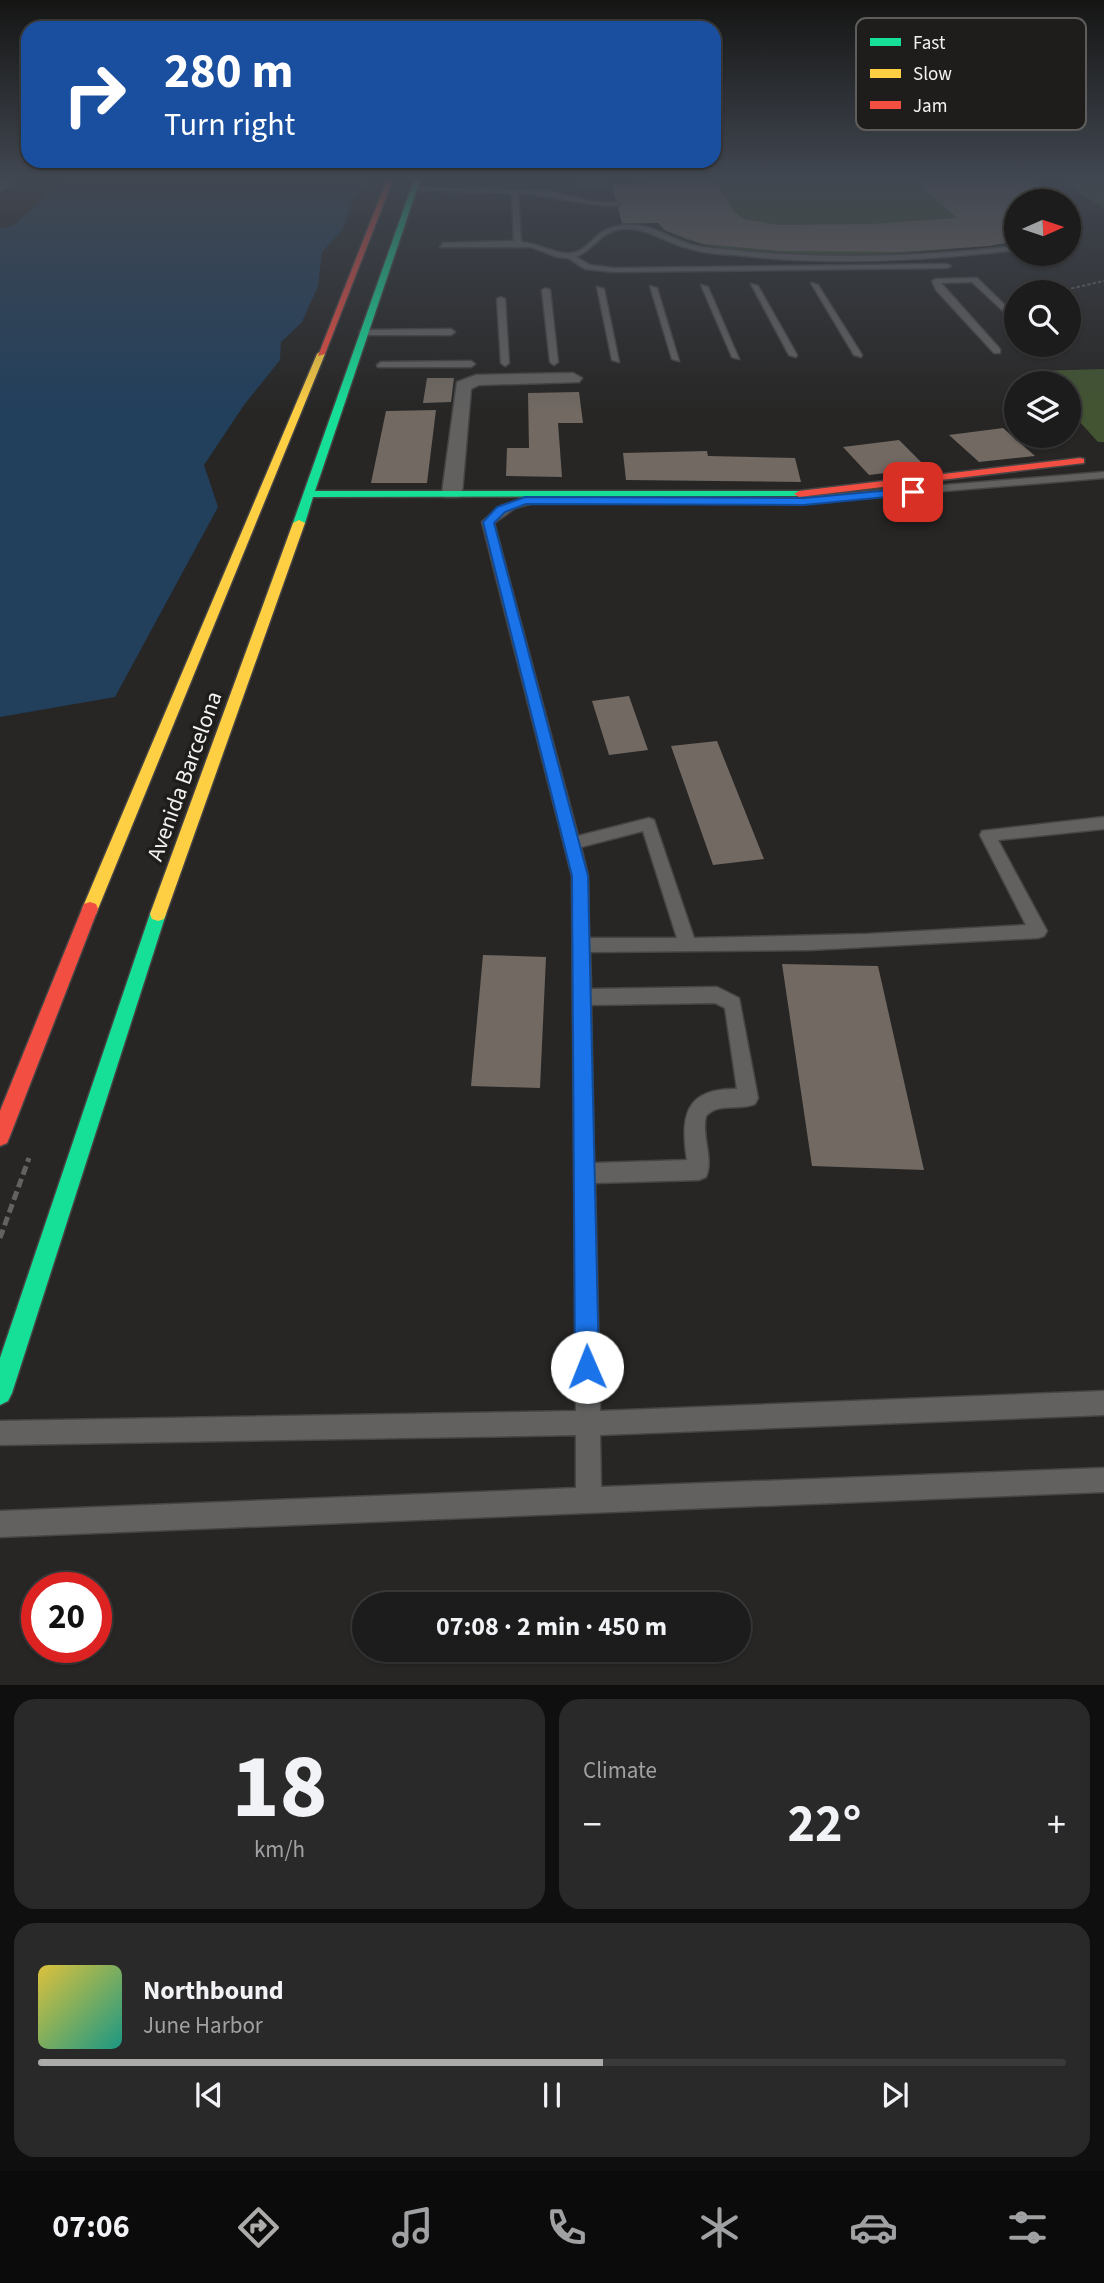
<!DOCTYPE html>
<meta charset="utf-8">
<style>
body{margin:0;font-family:"Source Sans 3",sans-serif;background:#2a2929;color:#f1f3f6;height:100vh;display:flex;flex-direction:column;font-size:26px;white-space:nowrap}
*{box-sizing:border-box;margin:0}
p{font-size:23px;color:#a0a1a3}
.icon{flex:none;width:38px;height:38px;fill:none;stroke:currentColor;stroke-width:2;stroke-linecap:round;stroke-linejoin:round}
.map{position:relative;height:1685px;overflow:hidden}
.sheet{display:flex;flex-direction:column;gap:14px;padding:14px;background:#100f0f;flex:1}
.sheet>*{flex:none}
.guide{position:absolute;left:21px;top:21px;width:700px;height:147px;border-radius:21px;box-shadow:0 2px 5px #0004,0 0 0 2px #3b3a3b;background:#1a4fa0;color:#fff;overflow:hidden}
.needle{width:46px;rotate:87deg}
.tools{position:absolute;left:1004px;top:189px;display:grid;gap:14px}
.tools a{display:grid;place-items:center;width:77px;height:77px;border-radius:50%;background:#1d1c1c;box-shadow:0 2px 5px #0004,0 0 0 2px #3b3a3b;font-size:35px}
.speed{position:absolute;left:21px;top:1572px;display:flex;gap:14px;font-size:35px;font-weight:700;text-align:center}
.speed>*{display:grid;place-content:center;width:91px;height:91px;border-radius:50%;background:#1d1c1c;box-shadow:0 2px 5px #0004,0 0 0 2px #3b3a3b;line-height:1}
.speed .limit{border:10px solid #d22;background:#fff;color:#111}
.pin{position:absolute;display:grid;place-items:center;width:60px;height:60px;color:#fff;margin:-30px;border-radius:14px;box-shadow:0 4px 10px #0006}
.me{position:absolute;width:77px;margin:-38px;rotate:359deg;stroke-linejoin:round;filter:drop-shadow(0 0 5px #0008)}
.turn{display:flex;align-items:center;gap:24px;height:147px;padding:0 28px;font-size:32px}
.turn .icon{width:91px;height:91px;stroke-width:2.5}
.turn b{display:block;font-size:49px;line-height:60px}
.big{font-size:52px;font-weight:700;line-height:1.1}
.sheet .widget{flex:1;display:flex;flex-direction:column;justify-content:center;gap:10px;min-width:0;padding:0 24px;border-radius:21px;background:#2a2929}
.sheet .dial{align-items:center;gap:0}
.dial b{font-size:91px;line-height:1}
.song{display:flex;align-items:center;gap:21px}
.cover{width:84px;height:84px;border-radius:10px;background:linear-gradient(135deg,hsl(50 70% 55%),hsl(170 70% 35%))}
.played{height:7px;border-radius:4px;background:linear-gradient(90deg,#acabaa 55%,#3b3a3b 55%)}
.keys{display:flex;justify-content:space-around;direction:ltr}
.heat{display:flex;justify-content:space-between;align-items:center;font-size:38px;direction:ltr}
.sheet .tiles{flex:1;display:grid;gap:14px;grid-template-columns:1fr 1fr}
.widget:last-child{grid-column:span 2}
.trip{position:absolute;left:352px;top:1592px;width:399px;height:70px;border-radius:35px;background:#1d1c1c;box-shadow:0 2px 5px #0004,0 0 0 2px #3b3a3b;font-weight:700;line-height:70px;text-align:center}
.dock{display:flex;height:112px;justify-content:space-around;align-items:center;background:#0c0b0b;color:#a0a1a3}
.dock .icon{width:49px;height:49px}
.dock .current{color:#acabaa}
.dock b{font-size:32px;color:#f1f3f6}
.map>svg:first-child{display:block}
.green{fill:#405032}
.forest{fill:#425431}
.water{fill:#223f5c}
.building{fill:#716962}
.lines{fill:none;stroke-linecap:round;stroke-linejoin:round}
.lane-casing{stroke:#464444;stroke-width:3}
.street-casing{stroke:#464444;stroke-width:3}
.fast-casing{stroke:#464444;stroke-width:3}
.slow-casing{stroke:#464444;stroke-width:3}
.jam-casing{stroke:#464444;stroke-width:3}
.path-far2{stroke:#636261;stroke-width:2;stroke-dasharray:3.5 2;stroke-linecap:butt}
.path-far1{stroke:#636261;stroke-width:2.5;stroke-dasharray:4.5 2;stroke-linecap:butt}
.path{stroke:#636261;stroke-width:5;stroke-dasharray:9 4.5;stroke-linecap:butt}
.lane{fill:#626160;fill-rule:evenodd}
.street{fill:#626160;fill-rule:evenodd}
.fast{fill:#16e098;fill-rule:evenodd}
.slow{fill:#ffcf43;fill-rule:evenodd}
.jam{fill:#f24e42;fill-rule:evenodd}
.route{fill:#1a73e8;stroke:#114b97;stroke-width:2}
.labels{text-anchor:middle;stroke-width:7;stroke-linejoin:round;paint-order:stroke}
.street-label{font-size:23px;fill:#f4f2f1;stroke:#1f1d1b}
.key{fill:#1f1d1b;stroke:#5f5d5b;stroke-width:2}
.key-label{font-size:19px;fill:#f4f2f1}
</style>
<div class="map">
<svg width="1104" height="1685" viewBox="0 0 1104 1685">
<rect width="100%" height="100%" fill="#272625"/>
<path class="green" d="M 647,177 L 1027,177 L 1059,201 L 1017,201 L 1013,241 C 947,254 703,272 658,223 L 622,224 L 612,184 L 645,183 Z
M 1104,180 L 1104,208 L 1063,182 Z"/>
<path class="forest" d="M 1104,369 L 1104,442 L 1098,442 L 1069,410 L 1069,383 L 1046,383 L 1035,371 Z"/>
<path class="water" d="M 66,177 L 369,177 L 369,183 L 353,199 L 343,229 L 322,252 L 318,286 L 302,322 L 281,342 L 280,360 L 244,405 L 204,465 L 218,507 L 115,697 L 0,717 L 0,228 L 13,226 Z"/>
<path class="building" d="M 647,177 L 713,177 L 734,211 L 743,219 L 778,225 L 871,224 L 957,218 L 911,177 L 1027,177 L 1059,201 L 1017,201 L 1017,241 L 989,246 L 899,252 L 782,251 L 703,244 L 666,231 L 658,223 L 622,223 L 618,208 L 622,203 L 616,200 L 612,184 L 645,183 Z
M 427,378 L 454,378 L 451,402 L 423,403 Z
M 579,392 L 583,423 L 558,423 L 562,477 L 506,476 L 507,448 L 529,448 L 528,393 Z
M 436,410 L 427,483 L 371,483 L 386,411 Z
M 1003,428 L 1035,456 L 979,462 L 949,435 Z
M 899,440 L 927,468 L 869,475 L 843,447 Z
M 707,451 L 708,456 L 795,458 L 801,482 L 626,480 L 623,453 Z
M 629,696 L 648,750 L 609,755 L 592,701 Z
M 717,741 L 764,859 L 713,865 L 671,746 Z
M 483,955 L 546,957 L 540,1088 L 471,1086 Z
M 782,964 L 878,966 L 924,1170 L 812,1166 Z"/>
<g class="lines">
<defs>
<path id="lane" d="M 570,177 L 577,177 L 592,184 L 606,177 L 613,177 C 599,191 584,190 570,177 Z
M 414,187 L 549,191 L 594,202 L 619,203 L 617,206 C 584,206 552,195 518,193 L 521,242 C 538,243 559,256 572,253 C 595,248 594,223 633,225 C 658,226 678,244 703,247 C 808,260 912,258 1017,246 L 1017,250 C 923,261 828,266 734,255 C 718,254 702,253 687,248 C 664,242 645,226 621,229 C 602,231 593,250 576,257 L 590,265 L 614,268 L 947,264 L 951,266 L 947,268 L 614,272 L 585,269 L 568,258 L 557,257 L 531,247 L 440,247 L 443,243 L 514,241 L 512,193 L 412,190 Z
M 977,278 L 1017,317 L 1017,324 L 972,282 L 941,283 L 1000,349 L 1000,353 L 994,353 L 936,290 L 932,281 L 936,279 Z
M 811,283 L 818,285 L 862,355 L 861,357 L 854,355 Z
M 751,284 L 758,286 L 797,355 L 796,357 L 789,355 Z
M 701,285 L 708,287 L 739,359 L 732,357 Z
M 650,286 L 657,288 L 679,361 L 672,359 Z
M 597,287 L 604,289 L 619,362 L 612,360 Z
M 546,288 L 550,290 L 558,362 L 554,365 L 550,362 L 542,290 Z
M 501,297 L 505,299 L 509,363 L 505,366 L 501,363 L 497,299 Z
M 363,330 L 451,329 L 455,332 L 451,335 L 360,335 L 360,331 Z
M 1034,345 L 1042,345 L 1043,349 L 1031,352 Z
M 381,362 L 471,361 L 475,364 L 471,367 L 378,367 L 377,365 Z
M 1104,472 L 1104,478 L 786,504 L 781,501 L 786,498 Z
M 531,497 L 539,497 L 544,500 L 515,508 L 494,523 L 578,836 L 649,818 L 654,820 L 694,938 L 867,934 L 1026,925 L 980,835 L 982,831 L 1104,817 L 1104,829 L 998,840 L 1047,931 L 1044,936 L 1038,938 L 810,950 L 590,952 L 591,989 L 717,987 L 739,998 L 758,1098 L 755,1104 C 738,1111 719,1102 706,1116 C 701,1136 714,1159 706,1177 L 699,1180 L 595,1183 L 600,1411 L 1104,1391 L 1104,1415 L 600,1435 L 601,1487 L 1104,1468 L 1104,1492 L 0,1537 L 0,1511 L 576,1488 L 576,1435 L 0,1445 L 0,1421 L 576,1411 L 572,876 L 482,522 L 501,506 ZM 643,831 L 677,938 L 589,938 L 588,876 L 581,847 ZM 715,1003 L 725,1008 L 737,1089 C 685,1088 680,1116 687,1160 L 594,1163 L 591,1005 Z"/>
<path id="street" d="M 9,177 L 23,177 L 0,192 L 0,183 Z
M 573,373 L 582,378 L 579,382 L 479,385 L 471,389 L 462,493 L 459,497 L 445,497 L 442,493 L 457,382 L 476,375 Z"/>
<path id="fast" d="M 415,177 L 421,177 L 315,491 L 799,491 L 804,494 L 803,496 L 313,497 L 305,523 L 295,525 L 293,523 Z
M 158,907 L 164,909 L 166,914 L 12,1393 L 8,1401 L 0,1405 L 0,1358 L 150,914 L 152,909 Z"/>
<path id="slow" d="M 321,351 L 325,354 L 98,909 L 96,914 L 84,914 L 82,909 L 317,354 Z
M 299,520 L 305,523 L 166,914 L 164,919 L 158,921 L 152,919 L 150,914 L 293,523 Z"/>
<path id="jam" d="M 388,177 L 394,177 L 325,354 L 318,356 Z
M 1080,458 L 1084,459 L 1084,463 L 799,497 L 794,494 L 799,491 Z
M 90,902 L 96,904 L 98,909 L 10,1136 L 7,1143 L 0,1146 L 0,1111 L 82,909 L 84,904 Z"/>
</defs>
<use href="#lane" class="lane-casing"/>
<use href="#street" class="street-casing"/>
<use href="#fast" class="fast-casing"/>
<use href="#slow" class="slow-casing"/>
<use href="#jam" class="jam-casing"/>
<path class="path-far2" d="M 1055,292 L 1104,281"/>
<path class="path-far1" d="M 1053,349 L 1061,349 L 1057,345"/>
<path class="path" d="M 0,1238 L 29,1158"/>
<use href="#lane" class="lane"/>
<use href="#street" class="street"/>
<use href="#fast" class="fast"/>
<use href="#slow" class="slow"/>
<use href="#jam" class="jam"/>
</g>
<linearGradient id="sky" x2="0" y2="1"><stop stop-color="#151514"/><stop offset="0.43" stop-color="#414751"/><stop offset="1" stop-color="#414751" stop-opacity="0"/></linearGradient>
<rect width="1104" height="413" fill="url(#sky)"/>
<path class="route" d="M 913,488 L 917,489 L 917,494 L 804,505 L 526,504 L 505,512 L 494,523 L 588,876 L 599,1367 L 595,1376 L 587,1379 L 579,1376 L 575,1367 L 572,876 L 483,522 L 497,507 L 525,497 L 804,498 Z"/>
<g class="labels">
<g class="street-label">
<text transform="translate(184 776) rotate(-70)" y="8">Avenida Barcelona</text>
</g>
</g>
<rect x="856" y="18" width="230" height="112" rx="10" class="key"/>
<rect x="870" y="38" width="31" height="8" fill="#16e098"/>
<rect x="870" y="69" width="31" height="9" fill="#ffcf43"/>
<rect x="870" y="101" width="31" height="8" fill="#f24e42"/>
<g class="key-label">
<text x="913" y="49">Fast</text>
<text x="913" y="80">Slow</text>
<text x="913" y="112">Jam</text>
</g>
</svg>
<div class="tools">
<a><svg class="needle" viewBox="-14 -14 28 28"><path d="M0-13l5 13h-10z" fill="#e53935"/><path d="M0 13l5-13h-10z" fill="#a0a1a3"/></svg></a>
<a><svg class="icon" aria-label="search" viewBox="0 0 24 24"><circle cx="10" cy="10" r="6"/><path d="M15 15l6 6"/></svg></a>
<a><svg class="icon" aria-label="layers" viewBox="0 0 24 24"><path d="M12 4l9 5-9 5-9-5zM3 14l9 5 9-5"/></svg></a>
</div>
<div class="speed"><div class="limit">20</div></div>
<div class="pin" style="left:913px;top:492px;background:#d93025"><svg class="icon" aria-label="arrive" viewBox="0 0 24 24"><path d="M6 21V4h12l-3 4 3 4H6"/></svg></div>
<svg class="me" style="left:587px;top:1367px" viewBox="-20 -20 40 40"><circle r="19" fill="#fff"/><path d="M0-13L10 11 0 6-10 11z" fill="#1a73e8"/></svg>
<div class="trip">07:08 · 2 min · 450 m</div>
<div class="guide">
<div class="turn"><svg class="icon" aria-label="right" viewBox="0 0 24 24"><path d="M7 20v-9h11M14 6l5 5-5 5"/></svg><div><b>280 m</b>Turn right</div></div>
</div>
</div>
<section class="sheet">
<div class="tiles">
<div class="widget dial"><b>18</b><p>km/h</p></div>
<div class="widget"><p>Climate</p>
<div class="heat"><a>−</a><b class="big">22°</b><a>+</a></div>
</div>
<div class="widget">
<div class="song"><i class="cover"></i><div><b>Northbound</b><p>June Harbor</p></div></div>
<div class="played"></div>
<div class="keys"><svg class="icon" aria-label="previous" viewBox="0 0 24 24"><path d="M18 5L8 12l10 7zM5 5v14"/></svg><svg class="icon" aria-label="pause" viewBox="0 0 24 24"><path d="M8 5v14M16 5v14"/></svg><svg class="icon" aria-label="next" viewBox="0 0 24 24"><path d="M6 5l10 7-10 7zM19 5v14"/></svg></div>
</div>
</div>
</section>
<nav class="dock">
<b>07:06</b>
<svg class="icon current" aria-label="directions" viewBox="0 0 24 24"><path d="M12 3l9 9-9 9-9-9zM9 14v-3h6M13 9l2 2-2 2"/></svg>
<svg class="icon" aria-label="music" viewBox="0 0 24 24"><path d="M9 18V5l10-2v13"/><circle cx="6" cy="18" r="3"/><circle cx="16" cy="16" r="3"/></svg>
<svg class="icon" aria-label="phone" viewBox="0 0 24 24"><path d="M5 4h4l2 5-3 2q2 4 5 5l2-3 5 2v4C11 20 4 13 5 4z"/></svg>
<svg class="icon" aria-label="climate" viewBox="0 0 24 24"><path d="M12 3v18M4 7l16 10M4 17L20 7"/></svg>
<svg class="icon" aria-label="car" viewBox="0 0 24 24"><path d="M5 17H2v-5l4-1 3-4h7l3 4 3 1v5h-3M9 17h6M6 11h13"/><circle cx="7" cy="17" r="2"/><circle cx="17" cy="17" r="2"/></svg>
<svg class="icon" aria-label="filters" viewBox="0 0 24 24"><path d="M4 7h16M4 17h16"/><circle cx="9" cy="7" r="2"/><circle cx="15" cy="17" r="2"/></svg>
</nav>
